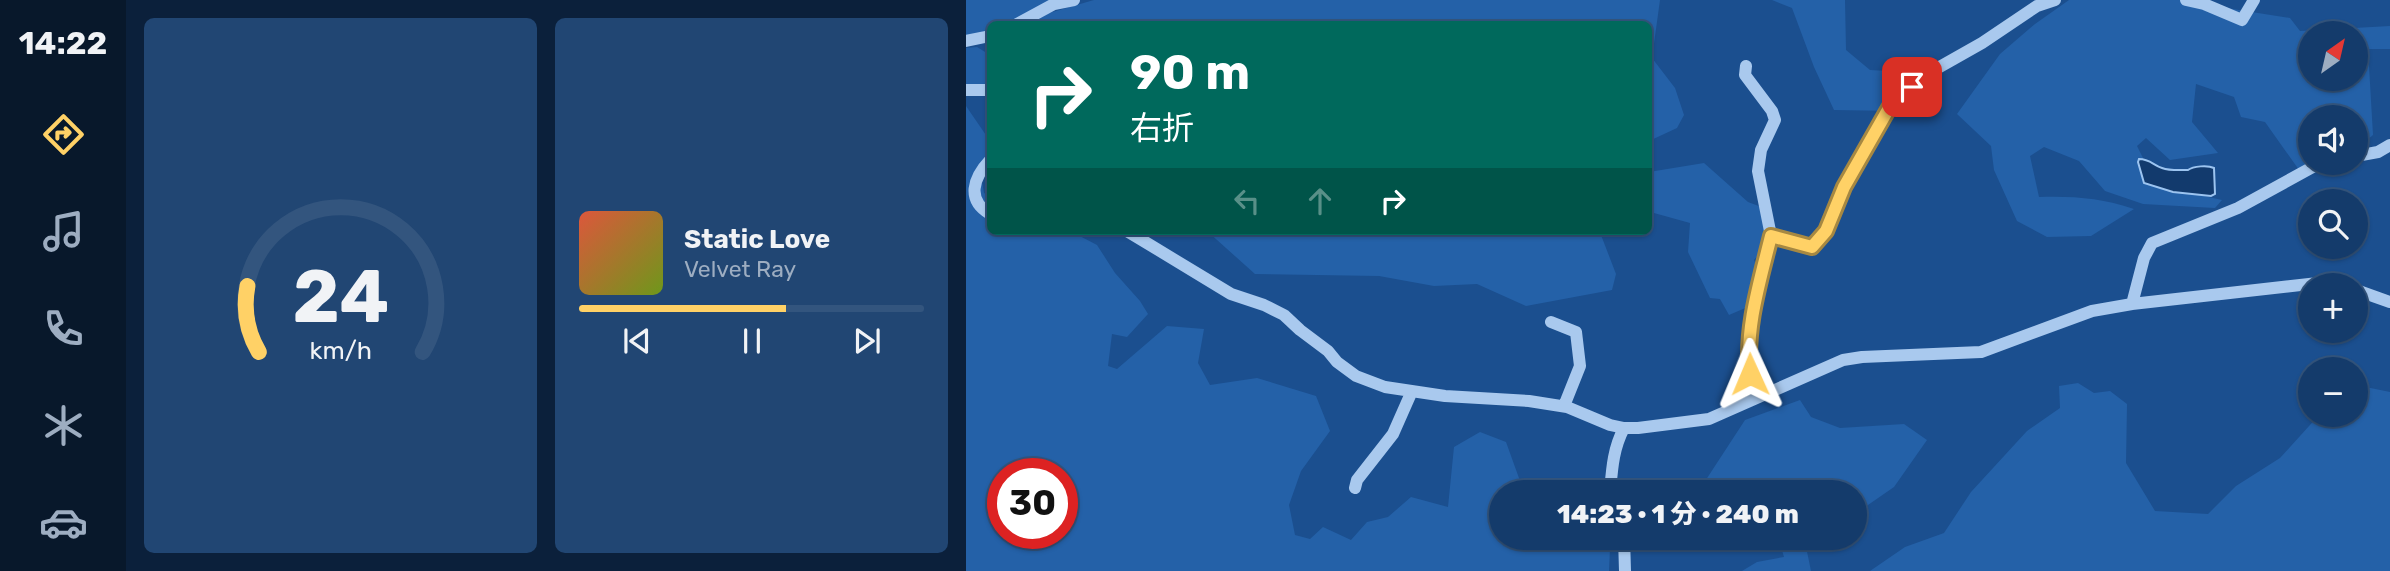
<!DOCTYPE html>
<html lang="ja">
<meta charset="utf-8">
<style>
body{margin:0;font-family:Rubik,"Noto Sans JP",sans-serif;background:#214673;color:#f1f3f6;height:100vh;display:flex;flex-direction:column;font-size:26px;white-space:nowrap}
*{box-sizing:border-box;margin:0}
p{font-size:23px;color:#9dadc1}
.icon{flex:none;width:38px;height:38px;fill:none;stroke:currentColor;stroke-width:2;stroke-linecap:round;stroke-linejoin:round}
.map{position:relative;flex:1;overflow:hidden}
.details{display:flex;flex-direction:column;gap:18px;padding:18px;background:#0b203b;width:840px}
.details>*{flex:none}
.banner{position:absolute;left:21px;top:21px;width:665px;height:214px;border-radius:10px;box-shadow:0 2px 5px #0004,0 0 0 2px #33557e;background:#00695c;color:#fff;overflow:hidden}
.needle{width:46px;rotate:34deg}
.fabs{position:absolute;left:1332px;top:21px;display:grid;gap:14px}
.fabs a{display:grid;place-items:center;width:70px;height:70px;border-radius:50%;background:#143b6b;box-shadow:0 2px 5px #0004,0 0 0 2px #33557e;font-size:35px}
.speed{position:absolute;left:21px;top:458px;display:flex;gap:14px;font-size:35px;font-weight:700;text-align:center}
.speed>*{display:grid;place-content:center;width:91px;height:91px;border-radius:50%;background:#143b6b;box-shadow:0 2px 5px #0004,0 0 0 2px #33557e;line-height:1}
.speed .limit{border:10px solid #d22;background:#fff;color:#111}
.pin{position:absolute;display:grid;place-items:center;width:60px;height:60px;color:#fff;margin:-30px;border-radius:14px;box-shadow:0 4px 10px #0006}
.me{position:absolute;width:77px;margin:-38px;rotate:359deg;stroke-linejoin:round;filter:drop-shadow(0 0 5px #0008)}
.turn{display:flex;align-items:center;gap:24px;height:147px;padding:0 28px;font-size:32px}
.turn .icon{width:91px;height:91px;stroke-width:2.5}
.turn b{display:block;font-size:49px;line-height:60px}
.lanes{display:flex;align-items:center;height:66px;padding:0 28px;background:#0003;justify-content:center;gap:35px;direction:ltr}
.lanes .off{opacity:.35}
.details .tile{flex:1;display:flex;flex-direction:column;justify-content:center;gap:10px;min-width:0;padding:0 24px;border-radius:10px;background:#214673}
.details .dial{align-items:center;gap:0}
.dial svg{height:182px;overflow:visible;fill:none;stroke:#33557e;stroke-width:7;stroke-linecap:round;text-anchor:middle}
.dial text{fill:#f1f3f6;stroke:none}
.song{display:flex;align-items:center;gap:21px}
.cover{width:84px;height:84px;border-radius:10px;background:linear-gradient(135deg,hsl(10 70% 55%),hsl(80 70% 35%))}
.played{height:7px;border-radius:4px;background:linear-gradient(90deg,#ffd166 60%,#33557e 60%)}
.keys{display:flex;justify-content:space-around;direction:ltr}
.details .tiles{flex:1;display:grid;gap:18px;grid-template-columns:repeat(2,1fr)}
.trip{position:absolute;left:523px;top:480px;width:378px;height:70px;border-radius:35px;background:#143b6b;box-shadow:0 2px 5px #0004,0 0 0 2px #33557e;font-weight:800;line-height:70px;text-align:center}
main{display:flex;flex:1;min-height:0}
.tab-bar{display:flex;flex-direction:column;width:126px;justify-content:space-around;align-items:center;background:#08182b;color:#9dadc1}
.tab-bar .icon{width:49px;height:49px}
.tab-bar .selected{color:#ffd166}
.tab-bar b{font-size:32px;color:#f1f3f6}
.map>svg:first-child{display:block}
.green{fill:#2461a8;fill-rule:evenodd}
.water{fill:#123a6d;stroke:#9cc4f0;stroke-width:2}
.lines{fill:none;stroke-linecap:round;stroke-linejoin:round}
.minor{stroke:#a9c9ee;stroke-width:12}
.route-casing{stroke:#a68842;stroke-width:18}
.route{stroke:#ffd166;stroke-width:12}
</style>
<main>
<nav class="tab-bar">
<b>14:22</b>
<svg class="icon selected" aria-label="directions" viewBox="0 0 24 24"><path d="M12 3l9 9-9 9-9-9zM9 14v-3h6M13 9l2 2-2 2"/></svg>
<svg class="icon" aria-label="music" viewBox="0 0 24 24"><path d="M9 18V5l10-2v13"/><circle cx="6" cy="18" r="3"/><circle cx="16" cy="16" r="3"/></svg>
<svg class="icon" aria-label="phone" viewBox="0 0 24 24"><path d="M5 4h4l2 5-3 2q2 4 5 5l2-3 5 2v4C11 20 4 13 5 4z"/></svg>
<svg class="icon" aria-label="climate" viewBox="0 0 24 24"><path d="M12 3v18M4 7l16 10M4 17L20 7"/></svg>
<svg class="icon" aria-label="car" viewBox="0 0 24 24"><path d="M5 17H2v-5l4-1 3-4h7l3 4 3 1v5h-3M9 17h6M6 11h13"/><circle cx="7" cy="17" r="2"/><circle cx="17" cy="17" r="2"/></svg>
</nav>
<section class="details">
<div class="tiles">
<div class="tile dial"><svg viewBox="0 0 100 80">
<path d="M14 69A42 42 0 1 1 86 69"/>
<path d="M14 69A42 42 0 0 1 9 40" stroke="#ffd166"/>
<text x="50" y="56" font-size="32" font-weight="700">24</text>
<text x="50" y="72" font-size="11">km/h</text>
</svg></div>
<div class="tile">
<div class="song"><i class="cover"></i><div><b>Static Love</b><p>Velvet Ray</p></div></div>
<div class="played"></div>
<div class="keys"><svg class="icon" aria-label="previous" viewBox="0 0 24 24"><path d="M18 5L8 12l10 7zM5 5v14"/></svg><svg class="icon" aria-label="pause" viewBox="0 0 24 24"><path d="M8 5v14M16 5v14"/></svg><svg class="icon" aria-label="next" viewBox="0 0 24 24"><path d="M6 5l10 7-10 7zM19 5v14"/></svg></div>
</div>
</div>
</section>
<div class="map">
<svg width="1424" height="571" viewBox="0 0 1424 571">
<rect width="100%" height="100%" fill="#1b4f8f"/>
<path class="green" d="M 0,0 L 85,0 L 41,24 L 24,24 L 24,30 L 0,37 Z
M 128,0 L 694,0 L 686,58 L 709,88 L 718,115 L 711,128 L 683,141 L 682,24 L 63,24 L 83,13 Z
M 806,0 L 879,0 L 880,50 L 904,70 L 939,72 L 930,111 L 868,110 L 848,67 L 826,8 Z
M 1103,0 L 1229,0 L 1235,4 L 1324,18 L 1334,31 L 1424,26 L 1424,49 L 1402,49 L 1407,135 L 1390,149 L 1390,117 L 1344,117 L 1344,163 L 1373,163 L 1338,177 L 1299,122 L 1275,117 L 1268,97 L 1230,84 L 1226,122 L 1252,153 L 1204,160 L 1180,138 L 1171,146 L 1183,170 L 1198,187 L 1256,200 L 1249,208 L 1177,204 L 1139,191 L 1113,161 L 1078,147 L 1064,156 L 1073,197 C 1108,196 1135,198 1168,209 L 1125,236 L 1081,237 L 1051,221 L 1028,170 L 1025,146 L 991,114 L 1034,54 L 1069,24 ZM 1344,33 L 1390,33 L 1390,79 L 1344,79 Z
M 11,47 L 24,55 L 24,86 L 0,86 L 0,48 Z
M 0,106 L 24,141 L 24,157 L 14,171 L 18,193 L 24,197 L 24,231 L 108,233 L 131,245 L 149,273 L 174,301 L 182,314 L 161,337 L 146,334 L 142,366 L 151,369 L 201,326 L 238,329 L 232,363 L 244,385 L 291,378 L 350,396 L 364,431 L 335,471 L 323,505 L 329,535 L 344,539 L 357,527 L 385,540 L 401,522 L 422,517 L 445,497 L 482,507 L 488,447 L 514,432 L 540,442 L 558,492 L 536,492 L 536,537 L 579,537 L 583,544 L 644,548 L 643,571 L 0,571 ZM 37,474 L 96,474 L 96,534 L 37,534 Z
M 738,163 L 782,202 L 798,208 L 813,233 L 788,260 L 793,271 L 798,300 L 763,315 L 754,299 L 744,298 L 722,252 L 724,223 L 688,213 L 683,215 L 683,172 Z
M 241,231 L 644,231 L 635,235 L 650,274 L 646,290 L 560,306 L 511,284 L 468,286 L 413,276 L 289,274 Z
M 1112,383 L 1128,393 L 1144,391 L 1161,404 L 1160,463 L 1189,511 L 1242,514 L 1270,486 L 1314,458 L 1353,415 L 1390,415 L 1390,385 L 1424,392 L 1424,571 L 904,571 L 939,547 L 978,533 L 1005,492 L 1061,431 L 1094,408 L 1093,386 Z
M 834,400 L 845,417 L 874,428 L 938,424 L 961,440 L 928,487 L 889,514 L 889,492 L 732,492 L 779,420 Z
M 812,537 L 838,537 L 845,571 L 776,571 L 791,562 L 818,557 Z"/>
<path class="water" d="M 1173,159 C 1184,159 1187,165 1196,168 C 1204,171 1214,170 1222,170 C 1227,166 1242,165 1248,168 L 1249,194 L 1245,196 L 1207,192 L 1178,183 L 1172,162 Z"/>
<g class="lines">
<path class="minor" d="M 1220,0 L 1238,4 L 1276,20 L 1288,0
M 51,24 L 88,4 L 108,0
M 0,41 L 24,36
M 780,66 L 779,75 L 806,111 L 809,120 L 795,150 L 792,171 L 805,236 L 792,287 L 781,350 L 786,399
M 0,90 L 24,90
M 1390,156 L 1412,152 L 1424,145
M 24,160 C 7,178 0,200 24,214
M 88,231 L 92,231
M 161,231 L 265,294 L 298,305 L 318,315 L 334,330 L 362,351 L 371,362 L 390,376 L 419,387 L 479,396 L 563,401 L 601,407 L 644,425 L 658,428 L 672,428 L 743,419 L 877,360 L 896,357 L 1015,352 L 1126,311 L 1166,304 L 1352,283 L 1371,285
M 805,236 L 846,247 L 860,231 L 878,187 L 923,108 L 970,69 L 1016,43 L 1071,6 L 1089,0
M 1390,290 L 1424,302
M 1166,304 L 1178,258 L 1186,243 L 1272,208 L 1354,163
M 585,322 L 610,332 L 614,366 L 598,406
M 389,488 L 391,480 L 427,434 L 446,391
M 644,492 C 646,469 647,449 658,428
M 658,537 L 659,571"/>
</g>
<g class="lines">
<defs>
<path id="route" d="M 784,374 C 779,328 794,281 805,236 L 846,247 L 860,231 L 878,187 L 923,108 L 946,87"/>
</defs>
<use href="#route" class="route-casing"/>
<use href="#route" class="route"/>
</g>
</svg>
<div class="fabs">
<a><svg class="needle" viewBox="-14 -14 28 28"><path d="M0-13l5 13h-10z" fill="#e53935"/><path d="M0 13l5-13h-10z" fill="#9dadc1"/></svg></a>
<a><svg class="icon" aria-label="sound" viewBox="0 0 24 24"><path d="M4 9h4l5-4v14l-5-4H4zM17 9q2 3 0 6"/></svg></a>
<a><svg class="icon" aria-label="search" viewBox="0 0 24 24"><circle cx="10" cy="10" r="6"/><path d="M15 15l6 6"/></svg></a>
<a>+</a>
<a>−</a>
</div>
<div class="speed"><div class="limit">30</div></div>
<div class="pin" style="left:946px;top:87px;background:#d93025"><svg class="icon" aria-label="arrive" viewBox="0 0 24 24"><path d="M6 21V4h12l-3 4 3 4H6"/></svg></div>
<svg class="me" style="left:784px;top:374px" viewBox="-20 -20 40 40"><path d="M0-17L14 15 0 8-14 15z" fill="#ffd166" stroke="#fff" stroke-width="4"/></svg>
<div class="trip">14:23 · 1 分 · 240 m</div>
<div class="banner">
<div class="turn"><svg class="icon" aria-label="right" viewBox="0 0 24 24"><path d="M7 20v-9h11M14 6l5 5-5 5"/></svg><div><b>90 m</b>右折</div></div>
<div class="lanes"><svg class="icon off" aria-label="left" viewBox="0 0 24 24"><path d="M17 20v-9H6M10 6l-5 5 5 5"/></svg><svg class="icon off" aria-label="ahead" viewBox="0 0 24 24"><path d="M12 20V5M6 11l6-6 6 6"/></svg><svg class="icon" aria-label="right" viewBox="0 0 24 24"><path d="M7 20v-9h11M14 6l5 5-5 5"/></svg></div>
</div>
</div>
</main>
